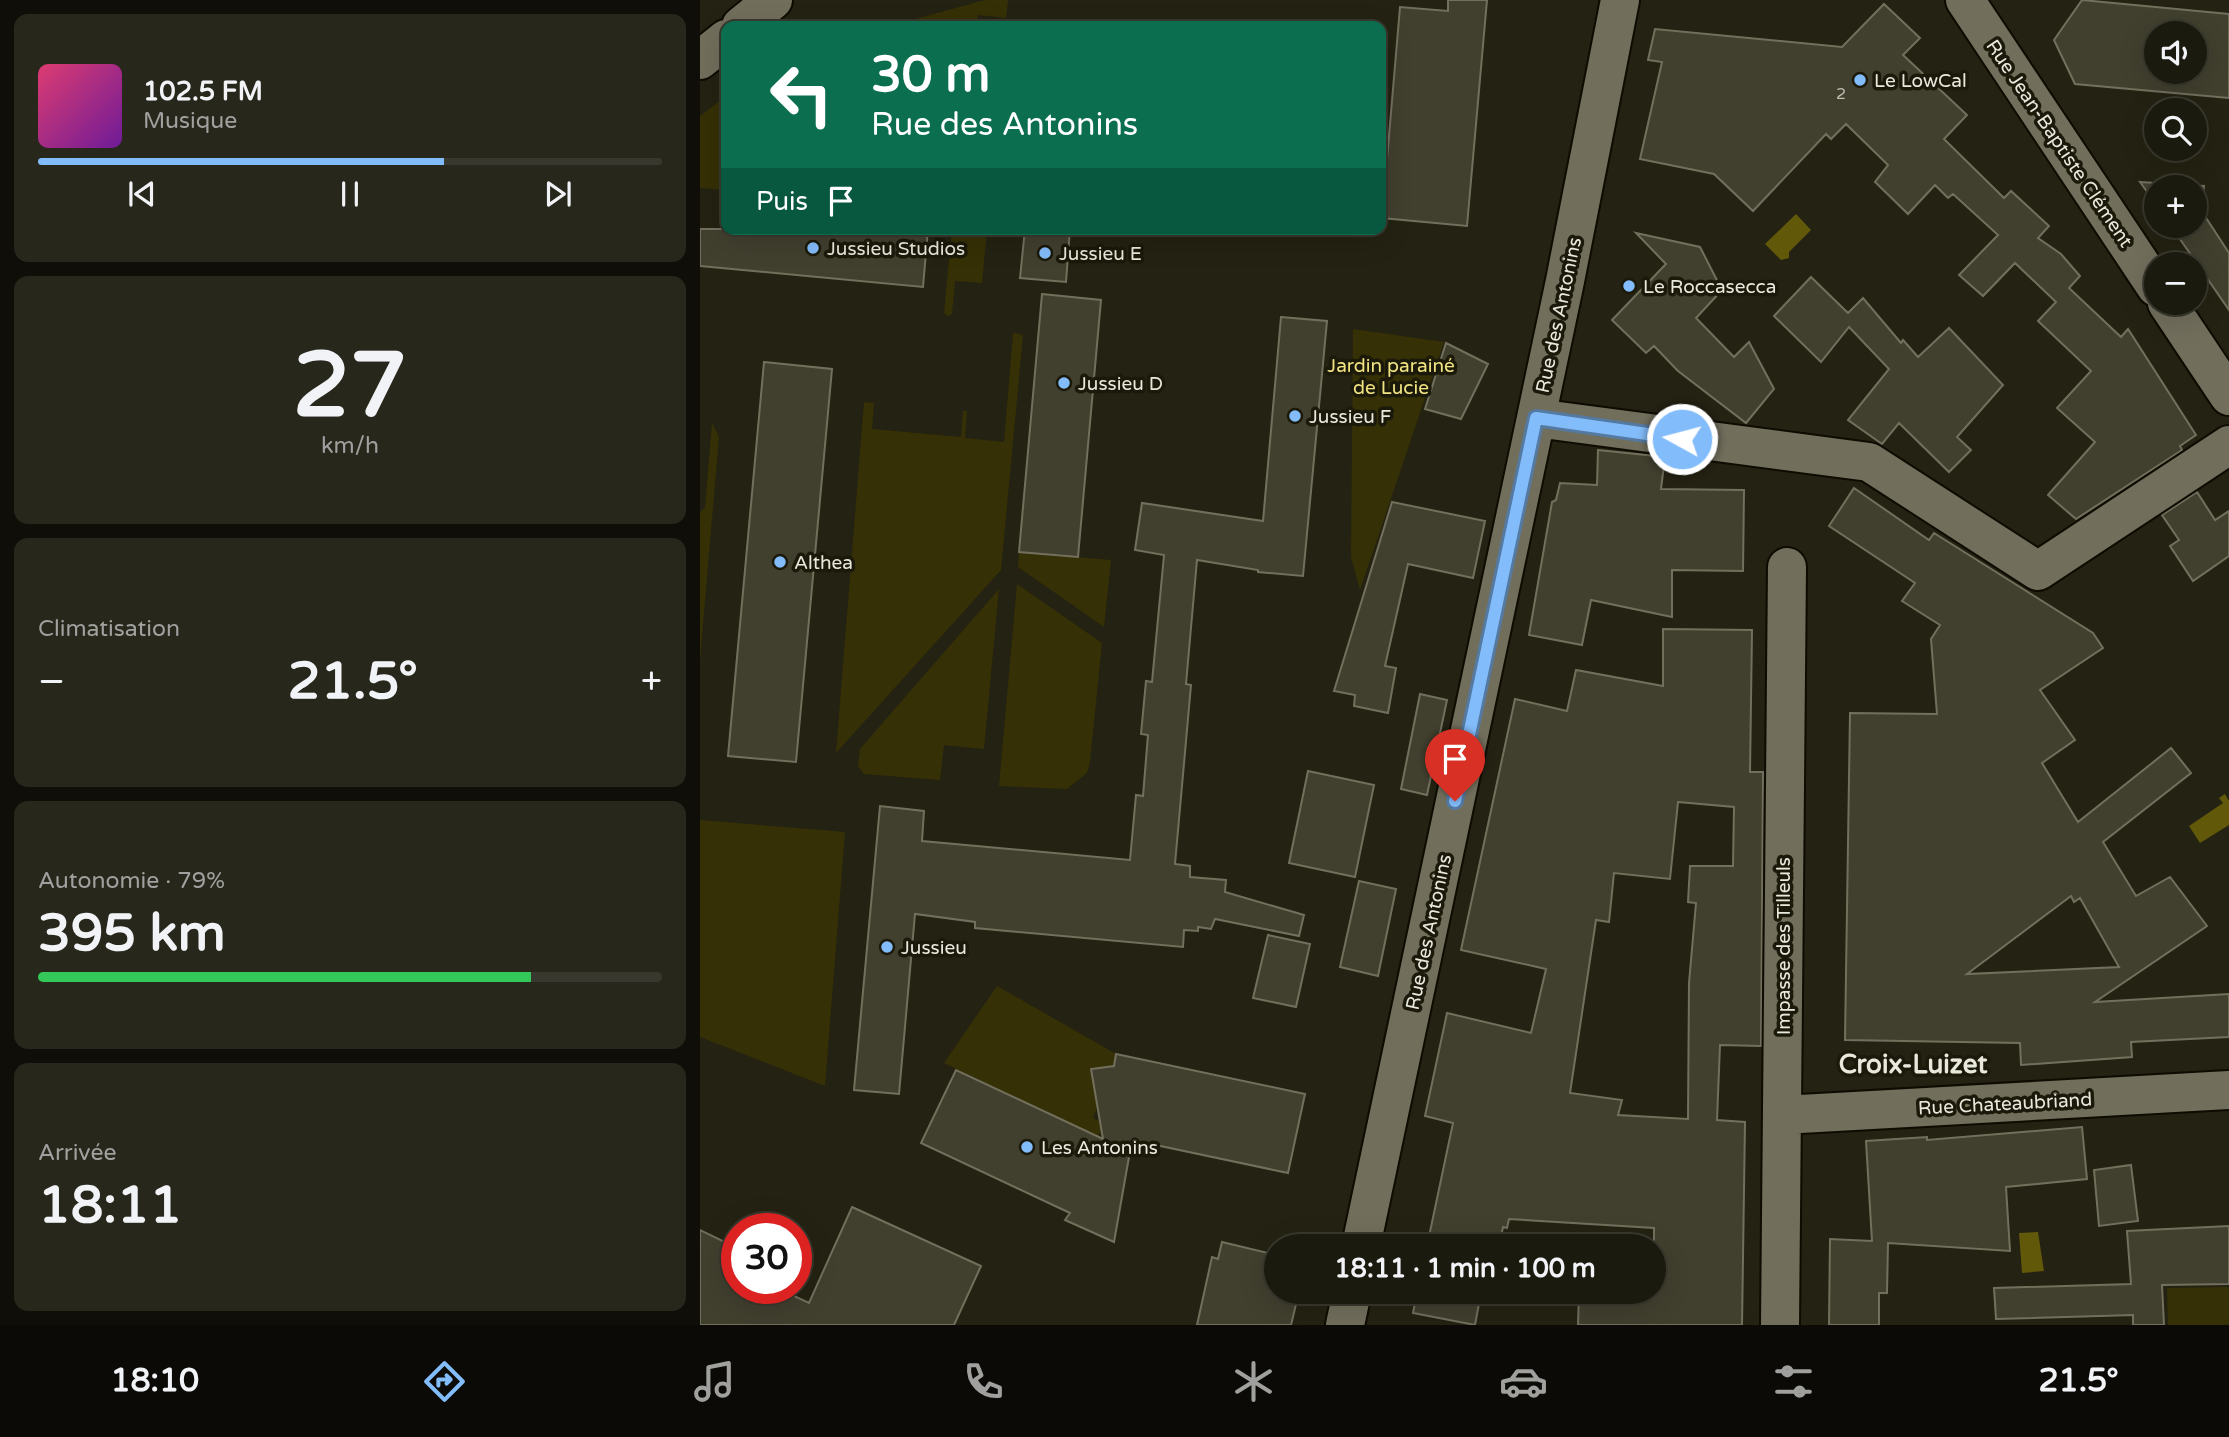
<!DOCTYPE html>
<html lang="fr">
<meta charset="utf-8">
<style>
body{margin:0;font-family:"Varela Round",sans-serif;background:#28271c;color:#f1f3f6;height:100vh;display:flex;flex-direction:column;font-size:26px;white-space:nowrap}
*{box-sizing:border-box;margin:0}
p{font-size:23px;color:#a0a19e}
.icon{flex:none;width:38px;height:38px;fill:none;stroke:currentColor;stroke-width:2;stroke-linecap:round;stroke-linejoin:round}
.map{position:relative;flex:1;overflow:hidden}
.sheet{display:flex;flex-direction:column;gap:14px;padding:14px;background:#0f0e08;width:700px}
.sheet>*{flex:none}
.hud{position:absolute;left:21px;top:21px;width:665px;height:214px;border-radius:14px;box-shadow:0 7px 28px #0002,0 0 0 2px #39382e;background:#0b6e4f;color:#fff;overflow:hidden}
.fabs{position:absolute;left:1444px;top:21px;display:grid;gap:14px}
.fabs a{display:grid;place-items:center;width:63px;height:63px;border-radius:50%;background:#1b1a0e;box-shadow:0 7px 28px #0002,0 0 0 2px #39382e;font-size:35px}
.speed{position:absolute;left:21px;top:1213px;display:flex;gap:14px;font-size:35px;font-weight:700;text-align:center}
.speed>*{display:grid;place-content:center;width:91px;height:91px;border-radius:50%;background:#1b1a0e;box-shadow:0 7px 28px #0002,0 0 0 2px #39382e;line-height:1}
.speed .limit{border:10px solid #d22;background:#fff;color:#111}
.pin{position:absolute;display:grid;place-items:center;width:60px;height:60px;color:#fff;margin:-72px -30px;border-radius:50% 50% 50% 0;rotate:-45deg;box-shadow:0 0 7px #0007}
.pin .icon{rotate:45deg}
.me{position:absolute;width:77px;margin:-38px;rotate:277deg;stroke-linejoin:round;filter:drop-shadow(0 0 5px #0008)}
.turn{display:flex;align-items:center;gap:24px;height:147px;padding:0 35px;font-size:32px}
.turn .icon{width:91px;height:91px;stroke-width:2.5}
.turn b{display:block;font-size:49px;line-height:60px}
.then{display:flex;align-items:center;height:66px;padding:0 35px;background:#0003;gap:14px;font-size:26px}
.big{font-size:52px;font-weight:700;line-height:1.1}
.sheet .card{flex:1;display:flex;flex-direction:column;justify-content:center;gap:10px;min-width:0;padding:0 24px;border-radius:14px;background:#28271c}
.sheet .dial{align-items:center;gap:0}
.dial b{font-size:91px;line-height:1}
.song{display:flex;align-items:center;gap:21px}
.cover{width:84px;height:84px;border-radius:10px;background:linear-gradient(135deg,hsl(340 70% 55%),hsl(280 70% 35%))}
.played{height:7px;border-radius:4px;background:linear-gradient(90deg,#83bcfa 65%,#39382e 65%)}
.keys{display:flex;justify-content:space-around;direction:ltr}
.heat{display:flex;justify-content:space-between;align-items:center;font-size:38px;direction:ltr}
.charge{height:10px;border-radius:5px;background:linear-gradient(90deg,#34c759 79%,#39382e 0)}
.trip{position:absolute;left:564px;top:1234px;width:402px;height:70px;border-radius:35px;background:#1b1a0e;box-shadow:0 7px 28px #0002,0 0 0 2px #39382e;font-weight:700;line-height:70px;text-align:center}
.tab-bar{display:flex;height:112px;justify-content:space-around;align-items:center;background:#0b0a06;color:#a0a19e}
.tab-bar .icon{width:49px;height:49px}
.tab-bar .active{color:#83bcfa}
.tab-bar b{font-size:32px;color:#f1f3f6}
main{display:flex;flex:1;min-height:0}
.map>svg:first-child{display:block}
.green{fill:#363006}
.water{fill:#62580a}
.building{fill:#413f2e;stroke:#72705d;stroke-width:2;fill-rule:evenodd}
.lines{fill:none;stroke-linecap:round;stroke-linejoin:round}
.street-casing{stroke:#0e0b01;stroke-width:42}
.secondary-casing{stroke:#0e0b01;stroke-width:42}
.street{stroke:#716e5c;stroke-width:38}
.secondary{stroke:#716e5c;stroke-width:38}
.route-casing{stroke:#557aa2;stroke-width:18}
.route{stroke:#83bcfa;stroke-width:12}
.poi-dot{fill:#83bcfa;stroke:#1b1909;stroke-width:2.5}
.labels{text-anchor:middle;stroke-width:7;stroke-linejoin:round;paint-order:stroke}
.number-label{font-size:16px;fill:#bfbeb1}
.poi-label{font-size:19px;fill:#e9e8dd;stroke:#1b1909;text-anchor:start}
.street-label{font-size:19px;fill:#e9e8dd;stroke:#1b1909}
.park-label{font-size:19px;fill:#f1e381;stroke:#1b1909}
.district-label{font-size:26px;font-weight:bold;fill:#e9e8dd;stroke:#1b1909}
</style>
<main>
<section class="sheet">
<div class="card">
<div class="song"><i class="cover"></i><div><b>102.5 FM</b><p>Musique</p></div></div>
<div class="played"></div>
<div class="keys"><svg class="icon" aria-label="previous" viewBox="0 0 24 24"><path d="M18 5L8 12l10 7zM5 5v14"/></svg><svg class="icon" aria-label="pause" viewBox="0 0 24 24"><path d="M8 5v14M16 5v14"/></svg><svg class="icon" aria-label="next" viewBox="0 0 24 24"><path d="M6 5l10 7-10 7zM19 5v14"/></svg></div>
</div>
<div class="card dial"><b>27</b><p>km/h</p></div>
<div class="card"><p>Climatisation</p>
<div class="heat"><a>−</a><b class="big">21.5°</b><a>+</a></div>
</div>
<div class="card"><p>Autonomie · 79%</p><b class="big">395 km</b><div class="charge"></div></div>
<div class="card"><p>Arrivée</p><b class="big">18:11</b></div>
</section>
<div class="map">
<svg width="1529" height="1325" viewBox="0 0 1529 1325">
<rect width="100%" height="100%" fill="#242212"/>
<path class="green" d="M 285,0 L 308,0 L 306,18 L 278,15 L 277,26 L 190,26 Z
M 26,96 L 26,190 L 0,188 L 0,116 Z
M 252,229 L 287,229 L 282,283 L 255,281 L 252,314 L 248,316 L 244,313 Z
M 653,329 L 744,342 L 660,590 L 651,557 Z
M 313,333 L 323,335 L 301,570 L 136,753 L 164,402 L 174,403 L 172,429 L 261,437 L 263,411 L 267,411 L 265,438 L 304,442 Z
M 12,423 L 19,437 L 0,659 L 0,512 L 5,508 Z
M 319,552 L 411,560 L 404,627 L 318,567 Z
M 317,584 L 402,643 L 390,761 L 387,773 L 367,789 L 299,786 Z
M 299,589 L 284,749 L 244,745 L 240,780 L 164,774 L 158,766 L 160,749 Z
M 0,820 L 145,832 L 125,1086 L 0,1037 Z
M 297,986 L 416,1054 L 414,1066 L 392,1070 L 400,1100 L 393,1118 L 404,1124 L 398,1137 L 244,1063 Z
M 1529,1287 L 1529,1325 L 1468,1325 L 1467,1288 Z"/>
<path class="water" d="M 1096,214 L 1111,230 L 1089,252 L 1089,258 L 1081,260 L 1065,244 Z
M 1525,794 L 1529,801 L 1529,825 L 1500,843 L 1489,826 L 1523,803 L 1519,798 Z
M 1338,1232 L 1344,1271 L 1322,1273 L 1319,1233 Z"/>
<path class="building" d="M 748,0 L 787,0 L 767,226 L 682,218 L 700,7 L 748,11 Z
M 1382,0 L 1529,14 L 1529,98 L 1375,84 L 1354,40 ZM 1456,33 L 1494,33 L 1494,72 L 1456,72 Z
M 1184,4 L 1220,38 L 1203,55 L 1267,115 L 1244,139 L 1304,198 L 1311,191 L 1349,226 L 1338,238 L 1361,254 L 1380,276 L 1369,288 L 1421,337 L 1428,329 L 1496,435 L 1480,446 L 1482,450 L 1376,519 L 1348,495 L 1395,442 L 1357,408 L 1391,371 L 1338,321 L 1356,302 L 1315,263 L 1283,296 L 1259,275 L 1298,235 L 1253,194 L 1248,198 L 1235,185 L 1208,214 L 1175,182 L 1188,165 L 1146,124 L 1131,139 L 1126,134 L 1053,211 L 1014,174 L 940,159 L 962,62 L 948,60 L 955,29 L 1142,47 Z
M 1440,182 L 1504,186 L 1501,210 L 1529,253 L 1529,310 L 1471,226 L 1494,226 L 1494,187 L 1456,187 L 1456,204 Z
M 0,229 L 228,229 L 223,287 L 0,266 Z
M 325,229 L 370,229 L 366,282 L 320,278 Z
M 936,233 L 1000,247 L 1022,290 L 996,318 L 1034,357 L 1049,342 L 1074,389 L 1046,423 L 978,371 L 954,346 L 946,353 L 912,320 L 966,264 Z
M 1111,277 L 1148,313 L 1163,298 L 1201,343 L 1203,340 L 1218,357 L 1249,328 L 1303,385 L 1257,437 L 1271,450 L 1249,472 L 1199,423 L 1182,444 L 1148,420 L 1189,369 L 1149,327 L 1121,362 L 1074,316 Z
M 342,294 L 401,300 L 378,557 L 319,552 Z
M 581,317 L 627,321 L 603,576 L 558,572 L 558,570 L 497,560 L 486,684 L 491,685 L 475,864 L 490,866 L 490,877 L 526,880 L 525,892 L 604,915 L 599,936 L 515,919 L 511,929 L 498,927 L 498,931 L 484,930 L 483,947 L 275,928 L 275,922 L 215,914 L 199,1094 L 154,1090 L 180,806 L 224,811 L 222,841 L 430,860 L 436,795 L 443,796 L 448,735 L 441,734 L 446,681 L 452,682 L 464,555 L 435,550 L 442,503 L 563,521 Z
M 746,343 L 788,364 L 761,419 L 725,409 Z
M 64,362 L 132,369 L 96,762 L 28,756 Z
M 898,450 L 965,457 L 961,489 L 1044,490 L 1043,571 L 972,570 L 972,617 L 891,600 L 882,645 L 829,635 L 852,502 L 856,500 L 860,483 L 897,485 Z
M 1154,488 L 1229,540 L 1234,533 L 1393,633 L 1403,648 L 1340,690 L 1375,740 L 1342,763 L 1378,822 L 1471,748 L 1491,773 L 1403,842 L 1436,896 L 1470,877 L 1507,926 L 1395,1002 L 1529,994 L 1529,1037 L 1431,1042 L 1432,1057 L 1321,1065 L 1320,1043 L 1145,1040 L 1150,713 L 1237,714 L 1231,639 L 1240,625 L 1202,601 L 1215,583 L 1129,526 ZM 1371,896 L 1374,902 L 1380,898 L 1419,967 L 1267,974 Z
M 1497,492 L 1515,520 L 1529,511 L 1529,556 L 1493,581 L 1470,546 L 1479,540 L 1462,515 Z
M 692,502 L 785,521 L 773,578 L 708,564 L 685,666 L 696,668 L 688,713 L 654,706 L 655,695 L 634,691 Z
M 963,629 L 1052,630 L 1050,772 L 1063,772 L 1061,1046 L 1020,1045 L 1017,1120 L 1045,1122 L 1042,1325 L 878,1325 L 879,1292 L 954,1292 L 954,1228 L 809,1219 L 807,1228 L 803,1227 L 799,1246 L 727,1246 L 753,1123 L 725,1116 L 747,1013 L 831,1033 L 846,969 L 761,950 L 815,699 L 867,711 L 876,670 L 963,686 ZM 978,802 L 1034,807 L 1033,866 L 990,866 L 988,902 L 996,903 L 989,983 L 988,1119 L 918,1115 L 922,1100 L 870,1093 L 896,920 L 909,922 L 914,873 L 970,879 Z
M 720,694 L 747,700 L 727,795 L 701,789 Z
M 608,771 L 674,785 L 655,877 L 589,863 Z
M 659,881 L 696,889 L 678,976 L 640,967 Z
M 568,935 L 610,944 L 596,1007 L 553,998 Z
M 416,1054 L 605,1094 L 588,1173 L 432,1140 L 414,1242 L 365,1220 L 370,1213 L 221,1143 L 256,1070 L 403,1139 L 391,1069 L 414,1066 Z
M 1382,1127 L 1387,1179 L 1306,1187 L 1310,1251 L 1188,1243 L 1187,1293 L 1179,1293 L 1179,1325 L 1129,1325 L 1130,1239 L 1172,1241 L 1166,1141 L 1227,1137 L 1227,1140 Z
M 1431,1165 L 1438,1221 L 1399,1226 L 1394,1170 Z
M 152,1207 L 281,1266 L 254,1325 L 0,1325 L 0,1230 L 37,1248 L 37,1288 L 77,1288 L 109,1303 Z
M 1529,1226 L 1529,1284 L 1462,1285 L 1464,1325 L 1433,1325 L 1433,1315 L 1296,1319 L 1294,1288 L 1431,1284 L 1427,1231 Z
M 522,1242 L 576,1255 L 576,1292 L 599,1292 L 591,1325 L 497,1325 L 512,1257 L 518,1259 Z
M 717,1292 L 789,1292 L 788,1295 L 781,1293 L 775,1325 L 713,1313 Z"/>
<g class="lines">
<defs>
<path id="street" d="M 1265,0 L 1456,287
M 1467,303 L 1529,396
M 836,418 L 1169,462 L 1338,571 L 1529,445
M 1082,1115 L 1529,1090
M 661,1246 L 865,281 L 920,0
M 645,1325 L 652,1292
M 1080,1325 L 1087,567"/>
<path id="secondary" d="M 41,26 L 73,0
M 0,60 L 26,39"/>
</defs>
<use href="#street" class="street-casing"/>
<use href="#secondary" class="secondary-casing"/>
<use href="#street" class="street"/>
<use href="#secondary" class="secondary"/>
</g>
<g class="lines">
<defs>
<path id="route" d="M 755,801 L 836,418 L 982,439"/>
</defs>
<use href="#route" class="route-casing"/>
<use href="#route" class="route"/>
</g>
<g class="poi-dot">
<circle cx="1160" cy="80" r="7"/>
<circle cx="113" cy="248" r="7"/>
<circle cx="345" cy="253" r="7"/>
<circle cx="929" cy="286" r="7"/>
<circle cx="364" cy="383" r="7"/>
<circle cx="595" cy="416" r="7"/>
<circle cx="80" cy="562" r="7"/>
<circle cx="187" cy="947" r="7"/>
<circle cx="327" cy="1147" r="7"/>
</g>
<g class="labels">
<g class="number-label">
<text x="1141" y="99">2</text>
</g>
<g class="poi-label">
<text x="1174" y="87">Le LowCal</text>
<text x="127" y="255">Jussieu Studios</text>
<text x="359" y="260">Jussieu E</text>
<text x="943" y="293">Le Roccasecca</text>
<text x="378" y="390">Jussieu D</text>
<text x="609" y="423">Jussieu F</text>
<text x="94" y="569">Althea</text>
<text x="201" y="954">Jussieu</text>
<text x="341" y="1154">Les Antonins</text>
</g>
<g class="street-label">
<text transform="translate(1360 143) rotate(56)" y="7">Rue Jean-Baptiste Clément</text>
<text transform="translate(858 315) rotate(-78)" y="7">Rue des Antonins</text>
<text transform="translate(728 932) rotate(-78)" y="7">Rue des Antonins</text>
<text transform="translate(1083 946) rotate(-90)" y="7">Impasse des Tilleuls</text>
<text transform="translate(1305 1103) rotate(-3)" y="7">Rue Chateaubriand</text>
</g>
<g class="park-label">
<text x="691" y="372">Jardin parainé<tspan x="691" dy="22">de Lucie</tspan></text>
</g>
<g class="district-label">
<text x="1213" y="1073">Croix-Luizet</text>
</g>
</g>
</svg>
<div class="fabs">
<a><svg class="icon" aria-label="sound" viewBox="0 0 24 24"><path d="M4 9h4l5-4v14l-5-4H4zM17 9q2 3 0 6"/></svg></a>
<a><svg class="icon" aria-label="search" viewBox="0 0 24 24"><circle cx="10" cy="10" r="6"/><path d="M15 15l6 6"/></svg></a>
<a>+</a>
<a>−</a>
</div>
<div class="speed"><div class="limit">30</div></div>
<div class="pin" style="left:755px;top:801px;background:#d93025"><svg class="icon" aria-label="arrive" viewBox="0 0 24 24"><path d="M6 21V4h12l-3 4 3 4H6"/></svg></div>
<svg class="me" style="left:982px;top:439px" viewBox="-20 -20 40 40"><circle r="17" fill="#83bcfa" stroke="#fff" stroke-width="3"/><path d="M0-11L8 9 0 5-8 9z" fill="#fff"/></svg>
<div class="trip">18:11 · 1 min · 100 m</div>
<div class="hud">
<div class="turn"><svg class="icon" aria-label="left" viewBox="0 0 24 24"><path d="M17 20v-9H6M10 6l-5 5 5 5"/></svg><div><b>30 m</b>Rue des Antonins</div></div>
<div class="then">Puis<svg class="icon" aria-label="arrive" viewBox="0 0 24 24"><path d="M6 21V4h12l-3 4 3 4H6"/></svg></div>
</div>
</div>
</main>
<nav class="tab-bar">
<b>18:10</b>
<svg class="icon active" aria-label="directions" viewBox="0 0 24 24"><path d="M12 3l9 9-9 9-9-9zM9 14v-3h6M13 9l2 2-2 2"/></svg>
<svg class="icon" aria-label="music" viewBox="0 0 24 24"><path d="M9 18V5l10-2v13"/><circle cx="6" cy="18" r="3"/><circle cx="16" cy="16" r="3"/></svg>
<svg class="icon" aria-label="phone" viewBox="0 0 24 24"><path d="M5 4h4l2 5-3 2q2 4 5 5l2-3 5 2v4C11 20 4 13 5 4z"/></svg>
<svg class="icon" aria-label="climate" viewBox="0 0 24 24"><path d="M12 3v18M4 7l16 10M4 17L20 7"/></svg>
<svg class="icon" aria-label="car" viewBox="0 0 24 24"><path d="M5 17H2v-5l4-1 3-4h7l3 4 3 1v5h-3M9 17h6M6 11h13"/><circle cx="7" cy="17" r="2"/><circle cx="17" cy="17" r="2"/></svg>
<svg class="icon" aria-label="filters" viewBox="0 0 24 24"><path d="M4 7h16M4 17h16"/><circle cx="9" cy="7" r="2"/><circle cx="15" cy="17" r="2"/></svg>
<b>21.5°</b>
</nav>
